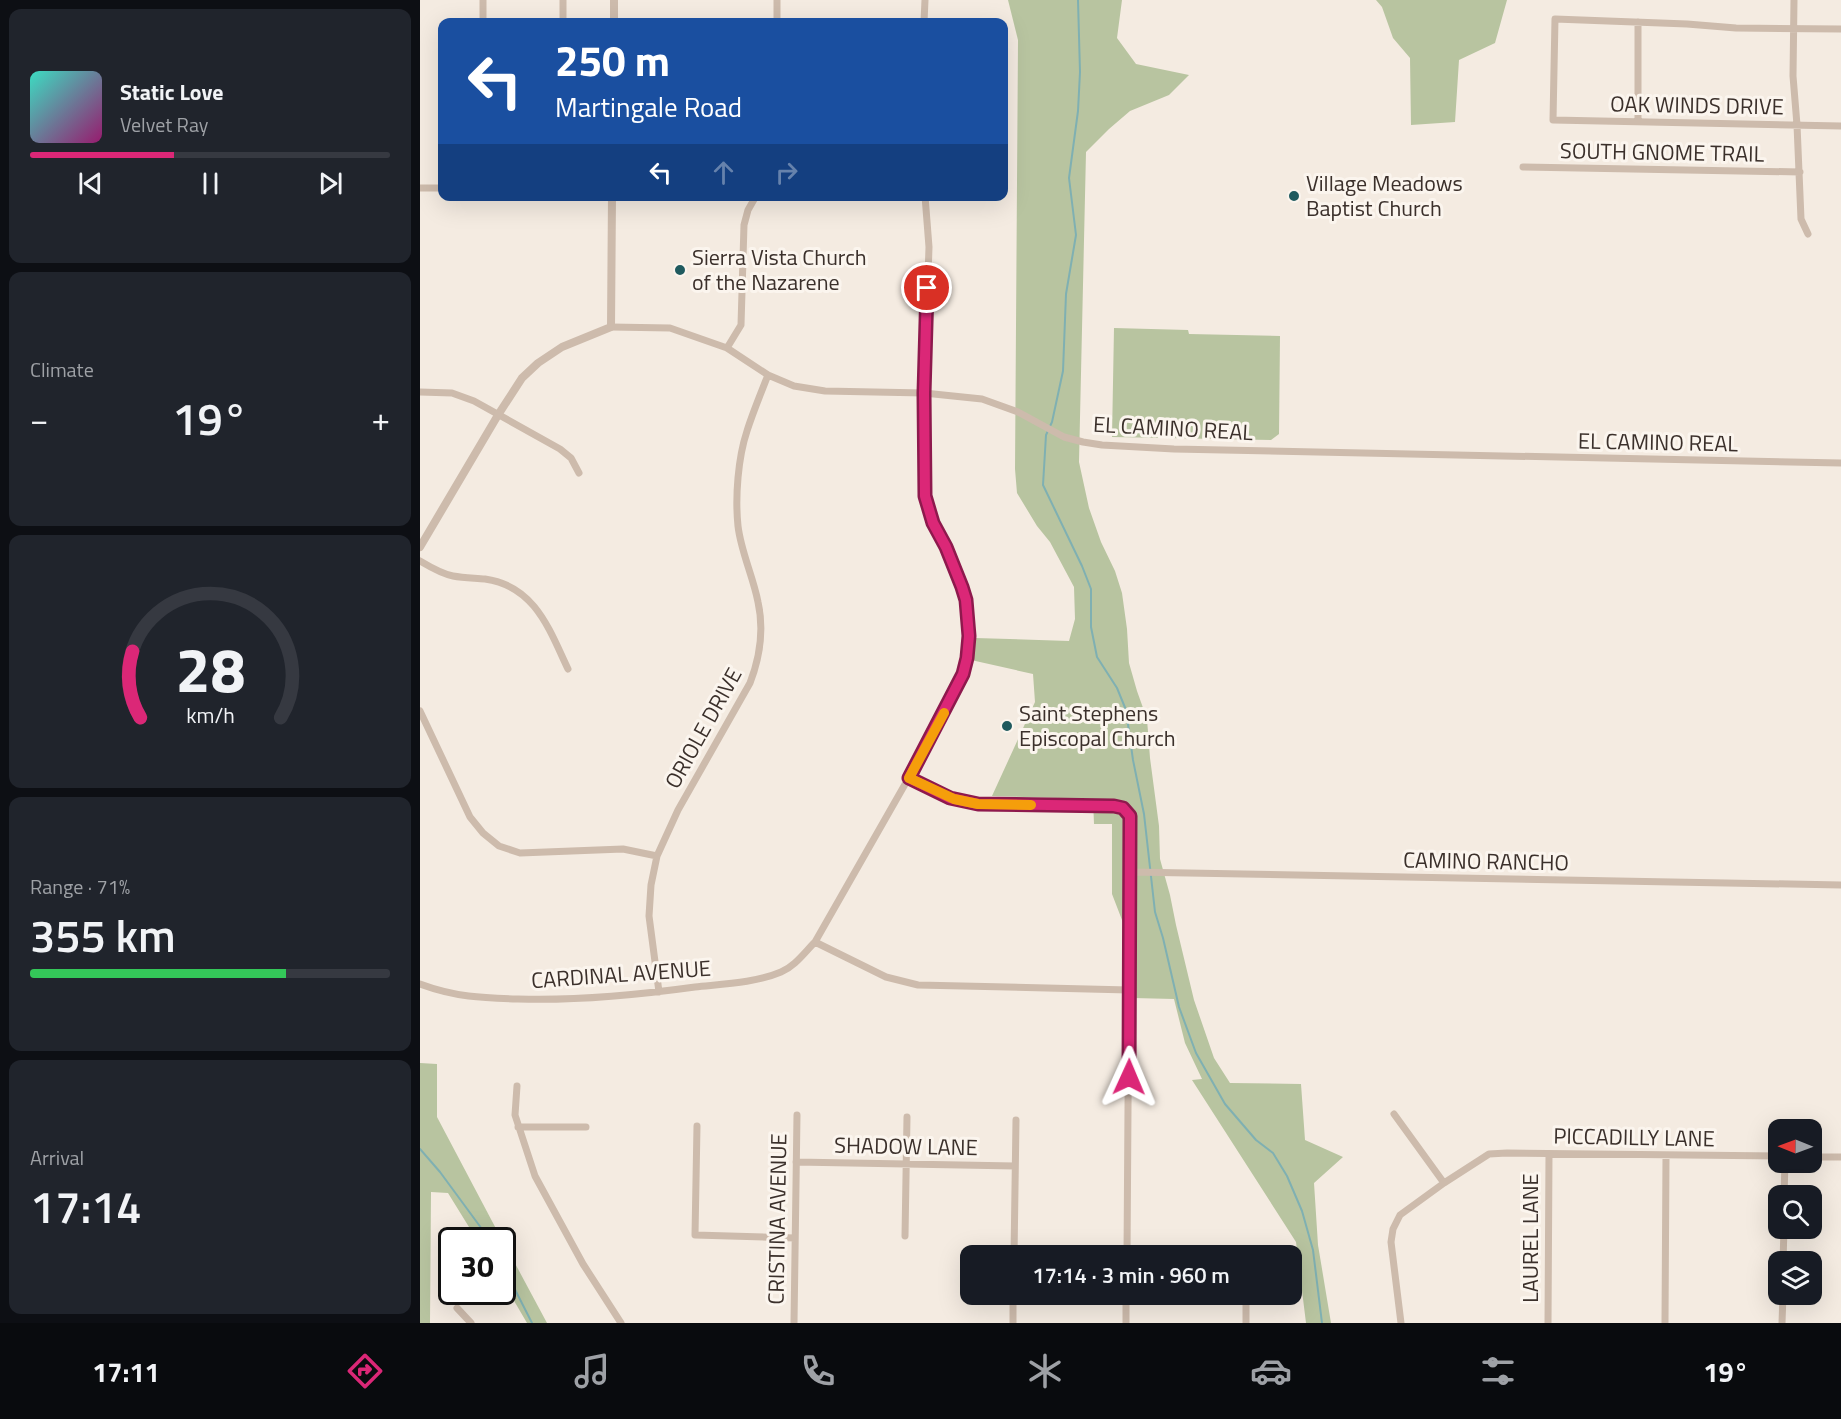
<!DOCTYPE html>
<meta charset="utf-8">
<style>
body{margin:0;font-family:"Titillium Web",sans-serif;background:#20242c;color:#f1f3f6;height:100vh;display:flex;flex-direction:column;font-size:22px;white-space:nowrap}
*{box-sizing:border-box;margin:0}
p{font-size:20px;color:#9ea1a6}
.icon{flex:none;width:33px;height:33px;fill:none;stroke:currentColor;stroke-width:2;stroke-linecap:round;stroke-linejoin:round}
.map{position:relative;flex:1;overflow:hidden}
.drawer{display:flex;flex-direction:column;gap:9px;padding:9px;background:#0d0f14;width:420px}
.drawer>*{flex:none}
.guide{position:absolute;left:18px;top:18px;width:570px;height:183px;border-radius:12px;box-shadow:0 6px 24px #0002;background:#1a4fa0;color:#fff;overflow:hidden}
.needle{width:39px;rotate:271deg}
.fabs{position:absolute;left:1348px;top:1119px;display:grid;gap:12px}
.fabs a{display:grid;place-items:center;width:54px;height:54px;border-radius:12px;background:#171b24;box-shadow:0 6px 24px #0002;font-size:30px}
.speed{position:absolute;left:18px;top:1227px;display:flex;gap:12px;font-size:30px;font-weight:700;text-align:center}
.speed>*{display:grid;place-content:center;width:78px;height:78px;border-radius:50%;background:#171b24;box-shadow:0 6px 24px #0002;line-height:1}
.speed .limit{border:3px solid #111;border-radius:9px;background:#fff;color:#111}
.pin{position:absolute;display:grid;place-items:center;width:51px;height:51px;color:#fff;margin:-26px;border:3px solid #fff;border-radius:50%;box-shadow:0 2px 6px #0007}
.me{position:absolute;width:66px;margin:-33px;rotate:1deg;stroke-linejoin:round;filter:drop-shadow(0 0 4px #0008)}
.turn{display:flex;align-items:center;gap:21px;height:126px;padding:0 18px;font-size:27px}
.turn .icon{width:78px;height:78px;stroke-width:2.5}
.turn b{display:block;font-size:42px;line-height:51px}
.lanes{display:flex;align-items:center;height:57px;padding:0 18px;background:#0003;justify-content:center;gap:30px;direction:ltr}
.lanes .off{opacity:.35}
.big{font-size:45px;font-weight:600;line-height:1.1}
.drawer .tile{flex:1;display:flex;flex-direction:column;justify-content:center;gap:9px;min-width:0;padding:0 21px;border-radius:12px;background:#20242c}
.drawer .dial{align-items:center;gap:0}
.dial svg{height:156px;overflow:visible;fill:none;stroke:#363941;stroke-width:7;stroke-linecap:round;text-anchor:middle}
.dial text{fill:#f1f3f6;stroke:none}
.song{display:flex;align-items:center;gap:18px}
.cover{width:72px;height:72px;border-radius:9px;background:linear-gradient(135deg,hsl(170 70% 55%),hsl(320 70% 35%))}
.played{height:6px;border-radius:3px;background:linear-gradient(90deg,#db2777 40%,#363941 40%)}
.keys{display:flex;justify-content:space-around;direction:ltr}
.heat{display:flex;justify-content:space-between;align-items:center;font-size:33px;direction:ltr}
.charge{height:9px;border-radius:4px;background:linear-gradient(90deg,#34c759 71%,#363941 0)}
.trip{position:absolute;left:540px;top:1245px;width:342px;height:60px;border-radius:12px;background:#171b24;box-shadow:0 6px 24px #0002;font-weight:600;line-height:60px;text-align:center}
.dock{display:flex;height:96px;justify-content:space-around;align-items:center;background:#090b0e;color:#9ea1a6}
.dock .icon{width:42px;height:42px}
.dock .on{color:#db2777}
.dock b{font-size:27px;color:#f1f3f6}
main{display:flex;flex:1;min-height:0}
.map>svg:first-child{display:block}
.green{fill:#b8c4a0}
.lines{fill:none;stroke-linecap:round;stroke-linejoin:round}
.stream{stroke:#7fb0b2;stroke-width:2}
.minor{stroke:#cdbbac;stroke-width:7}
.tertiary{stroke:#cdbbac;stroke-width:8}
.route-casing{stroke:#8e194d;stroke-width:15}
.route{stroke:#db2777;stroke-width:10}
.slow{stroke:#f59e0b;stroke-width:10}
.poi-dot{fill:#1f5a5e;stroke:#fbf5ee;stroke-width:2}
.labels{text-anchor:middle;stroke-width:6;stroke-linejoin:round;paint-order:stroke}
.street-label{font-size:22px;fill:#3b302b;stroke:#fbf5ee}
.poi-label{font-size:22px;fill:#3b302b;stroke:#fbf5ee;text-anchor:start}
</style>
<main>
<section class="drawer">
<div class="tile">
<div class="song"><i class="cover"></i><div><b>Static Love</b><p>Velvet Ray</p></div></div>
<div class="played"></div>
<div class="keys"><svg class="icon" aria-label="previous" viewBox="0 0 24 24"><path d="M18 5L8 12l10 7zM5 5v14"/></svg><svg class="icon" aria-label="pause" viewBox="0 0 24 24"><path d="M8 5v14M16 5v14"/></svg><svg class="icon" aria-label="next" viewBox="0 0 24 24"><path d="M6 5l10 7-10 7zM19 5v14"/></svg></div>
</div>
<div class="tile"><p>Climate</p>
<div class="heat"><a>−</a><b class="big">19°</b><a>+</a></div>
</div>
<div class="tile dial"><svg viewBox="0 0 100 80">
<path d="M14 69A42 42 0 1 1 86 69"/>
<path d="M14 69A42 42 0 0 1 10 35" stroke="#db2777"/>
<text x="50" y="56" font-size="32" font-weight="700">28</text>
<text x="50" y="72" font-size="11">km/h</text>
</svg></div>
<div class="tile"><p>Range · 71%</p><b class="big">355 km</b><div class="charge"></div></div>
<div class="tile"><p>Arrival</p><b class="big">17:14</b></div>
</section>
<div class="map">
<svg width="1421" height="1323" viewBox="0 0 1421 1323">
<rect width="100%" height="100%" fill="#f4ebe1"/>
<path class="green" d="M 588,0 L 702,0 L 697,38 L 716,64 L 769,75 L 749,95 L 710,111 L 689,129 L 666,152 L 659,462 L 669,508 L 681,542 L 695,571 L 702,593 L 707,629 L 709,663 L 717,691 L 727,719 L 730,758 L 739,826 L 740,859 L 750,895 L 756,925 L 774,1000 L 794,1058 L 810,1083 L 881,1084 L 885,1140 L 923,1157 L 894,1183 L 898,1245 L 911,1323 L 886,1323 L 876,1242 L 772,1080 L 782,1079 L 765,1043 L 754,999 L 713,998 L 707,933 L 692,894 L 692,824 L 674,824 L 673,799 L 572,796 L 615,702 L 613,674 L 551,660 L 555,638 L 649,641 L 655,619 L 654,587 L 630,542 L 617,526 L 597,493 L 595,469 L 598,40 Z
M 956,0 L 1087,0 L 1075,43 L 1039,60 L 1035,122 L 991,125 L 990,58 L 973,38 L 962,7 Z
M 694,328 L 768,330 L 769,334 L 860,336 L 859,434 L 851,440 L 692,437 Z
M 0,1063 L 17,1064 L 17,1117 L 82,1240 L 57,1240 L 28,1193 L 11,1192 L 10,1323 L 0,1323 Z
M 83,1241 L 127,1323 L 107,1323 L 83,1282 Z"/>
<g class="lines">
<path class="stream" d="M 658,0 L 660,72 L 658,111 L 649,178 L 656,235 L 646,294 L 643,371 L 632,422 L 626,435 L 623,485 L 662,566 L 671,589 L 671,627 L 677,657 L 697,688 L 706,710 L 713,760 L 724,814 L 735,912 L 743,938 L 759,1007 L 776,1053 L 805,1104 L 836,1140 L 853,1153 L 867,1176 L 882,1211 L 893,1250 L 902,1323
M 0,1149 L 20,1172 L 70,1240
M 82,1264 L 112,1323"/>
<path class="minor" d="M 1374,0 L 1373,76 L 1377,125 L 1381,219 L 1388,234
M 63,22 L 63,0
M 143,22 L 143,0
M 357,22 L 357,0
M 504,22 L 505,0
M 1421,29 L 1316,28 L 1267,24 L 1135,19 L 1133,120 L 1421,126
M 1218,121 L 1218,22
M 1103,167 L 1380,172
M 0,188 L 22,188
M 191,327 L 250,328 L 307,348 L 348,375 L 374,386 L 405,391 L 504,393 L 562,399 L 598,412 L 644,437 L 663,442 L 682,445 L 754,449 L 1421,463
M 307,348 L 321,325 L 324,225 L 328,210 L 336,196
M 0,392 L 32,393 L 54,401 L 140,449 L 151,458 L 159,473
M 0,561 C 10,567 22,574 33,576 C 44,578 55,578 65,579 C 115,586 129,629 148,669
M 0,711 L 50,817 L 63,833 L 79,846 L 100,853 L 203,849 L 237,856
M 489,779 L 530,798 L 558,804 L 694,806 L 703,808 L 710,816 L 707,1256
M 711,872 L 1421,885
M 395,942 L 466,977 L 498,985 L 709,990
M 0,984 C 35,997 62,998 98,999 C 158,1001 217,995 275,987 C 303,984 335,983 361,972 C 375,966 384,953 395,942 L 504,751 L 543,674 L 547,658 L 548,623 L 542,587 L 526,547 L 513,523 L 505,496 L 504,393 L 509,247 L 505,196
M 239,992 L 229,916 L 231,885 L 237,856 L 258,810 L 330,683 C 340,657 344,629 338,602 C 333,576 321,552 318,526 C 315,497 318,458 327,431 C 333,412 341,393 348,375
M 97,1086 L 95,1115 L 115,1176 L 163,1264 L 201,1323
M 974,1114 L 1024,1183
M 277,1126 L 275,1235 L 375,1238
M 98,1127 L 166,1127
M 1392,1157 L 1421,1157
M 376,1162 L 595,1166
M 1364,1196 L 1365,1162
M 485,1236 L 487,1117
M 594,1256 L 596,1120
M 827,1256 L 827,1250
M 1363,1262 L 1364,1228
M 37,1308 L 51,1323
M 374,1323 L 377,1115
M 593,1323 L 593,1294
M 706,1323 L 706,1294
M 826,1323 L 826,1294
M 981,1323 L 971,1242 L 973,1229 L 980,1215 L 1024,1183 L 1069,1154 L 1087,1153 L 1359,1156
M 1128,1323 L 1129,1154
M 1245,1323 L 1246,1156
M 1362,1323 L 1363,1294"/>
<path class="tertiary" d="M 194,22 L 194,0
M 0,547 L 78,415 L 102,378 L 118,363 L 142,347 L 191,327 L 192,196"/>
</g>
<g class="lines">
<defs>
<path id="route" d="M 507,288 L 504,393 L 505,496 L 513,523 L 526,547 L 542,587 L 546,600 L 549,636 L 547,658 L 543,674 L 489,778 L 530,798 L 558,804 L 694,806 L 703,808 L 710,816 L 709,1077"/>
</defs>
<use href="#route" class="route-casing"/>
<use href="#route" class="route"/>
<path class="slow" d="M 524,713 L 489,778 L 534,799 L 558,804 L 611,805"/>
</g>
<g class="poi-dot">
<circle cx="874" cy="196" r="6"/>
<circle cx="260" cy="270" r="6"/>
<circle cx="587" cy="726" r="6"/>
</g>
<g class="labels">
<g class="street-label">
<text transform="translate(1277 105) rotate(1)" y="8">OAK WINDS DRIVE</text>
<text transform="translate(1242 152) rotate(1)" y="8">SOUTH GNOME TRAIL</text>
<text transform="translate(753 428) rotate(3)" y="8">EL CAMINO REAL</text>
<text transform="translate(1238 442) rotate(1)" y="8">EL CAMINO REAL</text>
<text transform="translate(283 728) rotate(-61)" y="8">ORIOLE DRIVE</text>
<text transform="translate(1066 861) rotate(1)" y="8">CAMINO RANCHO</text>
<text transform="translate(201 974) rotate(-4)" y="8">CARDINAL AVENUE</text>
<text transform="translate(1214 1137) rotate(1)" y="8">PICCADILLY LANE</text>
<text transform="translate(486 1146) rotate(1)" y="8">SHADOW LANE</text>
<text transform="translate(357 1219) rotate(-89)" y="8">CRISTINA AVENUE</text>
<text transform="translate(1110 1238) rotate(-90)" y="8">LAUREL LANE</text>
</g>
<g class="poi-label">
<text x="886" y="191">Village Meadows<tspan x="886" dy="25">Baptist Church</tspan></text>
<text x="272" y="265">Sierra Vista Church<tspan x="272" dy="25">of the Nazarene</tspan></text>
<text x="599" y="721">Saint Stephens<tspan x="599" dy="25">Episcopal Church</tspan></text>
</g>
</g>
</svg>
<div class="fabs">
<a><svg class="needle" viewBox="-14 -14 28 28"><path d="M0-13l5 13h-10z" fill="#e53935"/><path d="M0 13l5-13h-10z" fill="#9ea1a6"/></svg></a>
<a><svg class="icon" aria-label="search" viewBox="0 0 24 24"><circle cx="10" cy="10" r="6"/><path d="M15 15l6 6"/></svg></a>
<a><svg class="icon" aria-label="layers" viewBox="0 0 24 24"><path d="M12 4l9 5-9 5-9-5zM3 14l9 5 9-5"/></svg></a>
</div>
<div class="speed"><div class="limit">30</div></div>
<div class="pin" style="left:507px;top:288px;background:#d93025"><svg class="icon" aria-label="arrive" viewBox="0 0 24 24"><path d="M6 21V4h12l-3 4 3 4H6"/></svg></div>
<svg class="me" style="left:709px;top:1077px" viewBox="-20 -20 40 40"><path d="M0-17L14 15 0 8-14 15z" fill="#db2777" stroke="#fff" stroke-width="4"/></svg>
<div class="trip">17:14 · 3 min · 960 m</div>
<div class="guide">
<div class="turn"><svg class="icon" aria-label="left" viewBox="0 0 24 24"><path d="M17 20v-9H6M10 6l-5 5 5 5"/></svg><div><b>250 m</b>Martingale Road</div></div>
<div class="lanes"><svg class="icon" aria-label="left" viewBox="0 0 24 24"><path d="M17 20v-9H6M10 6l-5 5 5 5"/></svg><svg class="icon off" aria-label="ahead" viewBox="0 0 24 24"><path d="M12 20V5M6 11l6-6 6 6"/></svg><svg class="icon off" aria-label="right" viewBox="0 0 24 24"><path d="M7 20v-9h11M14 6l5 5-5 5"/></svg></div>
</div>
</div>
</main>
<nav class="dock">
<b>17:11</b>
<svg class="icon on" aria-label="directions" viewBox="0 0 24 24"><path d="M12 3l9 9-9 9-9-9zM9 14v-3h6M13 9l2 2-2 2"/></svg>
<svg class="icon" aria-label="music" viewBox="0 0 24 24"><path d="M9 18V5l10-2v13"/><circle cx="6" cy="18" r="3"/><circle cx="16" cy="16" r="3"/></svg>
<svg class="icon" aria-label="phone" viewBox="0 0 24 24"><path d="M5 4h4l2 5-3 2q2 4 5 5l2-3 5 2v4C11 20 4 13 5 4z"/></svg>
<svg class="icon" aria-label="climate" viewBox="0 0 24 24"><path d="M12 3v18M4 7l16 10M4 17L20 7"/></svg>
<svg class="icon" aria-label="car" viewBox="0 0 24 24"><path d="M5 17H2v-5l4-1 3-4h7l3 4 3 1v5h-3M9 17h6M6 11h13"/><circle cx="7" cy="17" r="2"/><circle cx="17" cy="17" r="2"/></svg>
<svg class="icon" aria-label="filters" viewBox="0 0 24 24"><path d="M4 7h16M4 17h16"/><circle cx="9" cy="7" r="2"/><circle cx="15" cy="17" r="2"/></svg>
<b>19°</b>
</nav>
